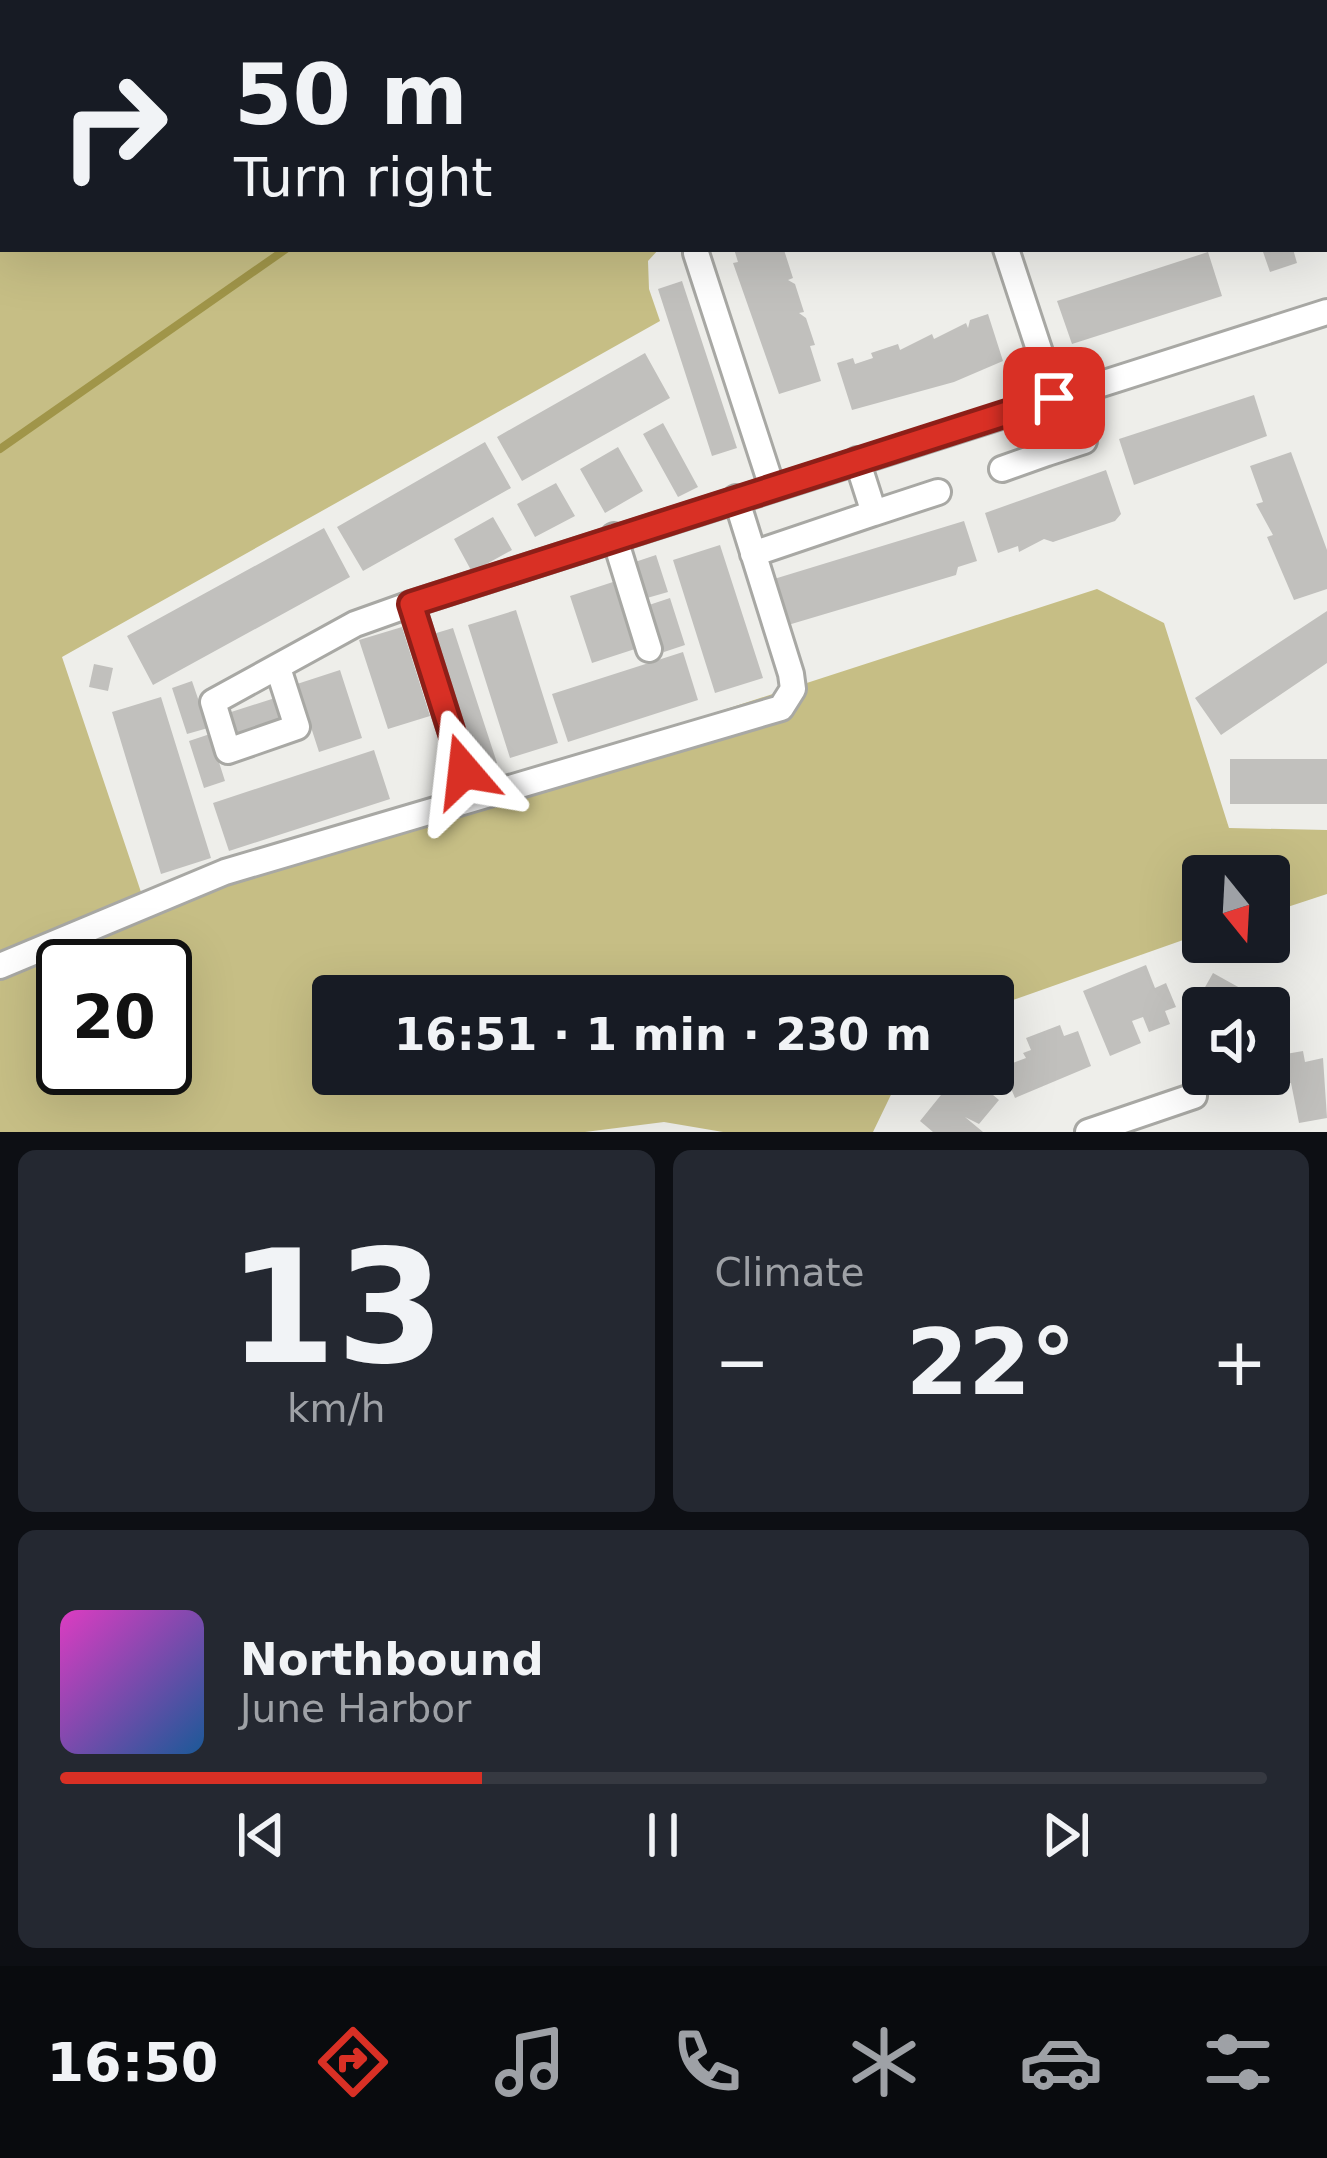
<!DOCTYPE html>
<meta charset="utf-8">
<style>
body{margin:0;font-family:"DejaVu Sans",sans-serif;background:#242831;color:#f1f3f6;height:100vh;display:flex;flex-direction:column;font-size:45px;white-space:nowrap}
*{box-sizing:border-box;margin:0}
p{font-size:39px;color:#9ea1a6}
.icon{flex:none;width:66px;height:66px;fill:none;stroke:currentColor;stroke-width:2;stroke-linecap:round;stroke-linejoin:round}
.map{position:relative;height:1132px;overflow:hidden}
.panel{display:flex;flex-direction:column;gap:18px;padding:18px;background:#0d0f14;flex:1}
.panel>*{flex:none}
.guide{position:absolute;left:0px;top:0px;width:1329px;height:252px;box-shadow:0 12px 48px #0002;background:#171b24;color:#f1f3f6;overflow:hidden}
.needle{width:78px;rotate:162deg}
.tools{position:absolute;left:1182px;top:855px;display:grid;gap:24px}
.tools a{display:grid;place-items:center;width:108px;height:108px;border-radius:12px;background:#171b24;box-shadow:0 12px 48px #0002;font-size:60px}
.speed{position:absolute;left:36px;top:939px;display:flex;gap:24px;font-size:60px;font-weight:700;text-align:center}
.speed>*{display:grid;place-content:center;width:156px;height:156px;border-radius:50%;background:#171b24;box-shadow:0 12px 48px #0002;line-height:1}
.speed .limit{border:6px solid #111;border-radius:18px;background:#fff;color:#111}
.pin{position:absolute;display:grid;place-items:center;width:102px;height:102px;color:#fff;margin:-51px;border-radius:24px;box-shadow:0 6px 18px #0006}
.me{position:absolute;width:132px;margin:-66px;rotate:343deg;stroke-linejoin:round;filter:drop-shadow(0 0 9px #0008)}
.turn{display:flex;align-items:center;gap:42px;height:252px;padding:0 36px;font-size:54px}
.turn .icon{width:156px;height:156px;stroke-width:2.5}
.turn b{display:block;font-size:84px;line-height:102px}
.big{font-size:90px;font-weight:600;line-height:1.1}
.panel .tile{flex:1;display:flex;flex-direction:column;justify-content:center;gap:18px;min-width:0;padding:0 42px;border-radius:18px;background:#242831}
.panel .dial{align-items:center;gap:0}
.dial b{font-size:156px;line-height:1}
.song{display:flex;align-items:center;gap:36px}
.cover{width:144px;height:144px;border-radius:18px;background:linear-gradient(135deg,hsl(310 70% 55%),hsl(210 70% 35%))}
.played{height:12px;border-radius:6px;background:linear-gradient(90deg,#d93025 35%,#363941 35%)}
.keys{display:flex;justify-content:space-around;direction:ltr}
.heat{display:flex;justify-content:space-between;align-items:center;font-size:66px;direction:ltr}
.panel .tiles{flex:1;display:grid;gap:18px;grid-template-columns:1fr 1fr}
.tile:last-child{grid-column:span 2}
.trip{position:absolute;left:312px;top:975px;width:702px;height:120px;border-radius:12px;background:#171b24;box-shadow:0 12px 48px #0002;font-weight:600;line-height:120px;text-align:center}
.menu{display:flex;height:192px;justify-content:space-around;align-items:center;background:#090b0e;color:#9ea1a6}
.menu .icon{width:84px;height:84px}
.menu .selected{color:#d93025}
.menu b{font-size:54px;color:#f1f3f6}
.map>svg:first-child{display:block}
.green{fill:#c6be85;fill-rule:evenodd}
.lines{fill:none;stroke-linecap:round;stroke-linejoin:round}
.stream{stroke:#a09549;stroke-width:8}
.building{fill:#c1c0bd}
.minor-casing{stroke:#a8a8a4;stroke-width:30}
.highway-casing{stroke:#a8a8a4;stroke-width:42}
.minor{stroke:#fff;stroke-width:24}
.highway{stroke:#fff;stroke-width:36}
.route-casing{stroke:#8d1f18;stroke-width:30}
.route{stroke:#d93025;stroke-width:21}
</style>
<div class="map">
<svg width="1327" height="1132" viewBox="0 0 1327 1132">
<rect width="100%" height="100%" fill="#eeeeea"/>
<path class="green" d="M 0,0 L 879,0 L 3,3 L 3,249 L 659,249 L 648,261 L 649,289 L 660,321 L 62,657 L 143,898 L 1097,589 L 1164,623 L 1229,828 L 1327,830 L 1327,894 L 1269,913 L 1269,876 L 1203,876 L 1203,933 L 993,1007 L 993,996 L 333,996 L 333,1074 L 901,1074 L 873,1132 L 723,1132 L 664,1122 L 585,1132 L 0,1132 ZM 63,966 L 165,966 L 165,1068 L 63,1068 Z"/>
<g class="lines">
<path class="stream" d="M 637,3 L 641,0
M 0,449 L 286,249"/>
</g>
<path class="building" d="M 734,249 L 784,250 L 793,278 L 788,280 L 795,284 L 804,312 L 799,313 L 806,318 L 815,345 L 810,346 L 821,381 L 779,394 L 733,263 L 738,262 Z
M 1262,249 L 1293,249 L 1297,263 L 1270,272 Z
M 1208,252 L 1222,296 L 1072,344 L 1057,301 Z
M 682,281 L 737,448 L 712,456 L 658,289 Z
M 988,314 L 1003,361 L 954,382 L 852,410 L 837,363 L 853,358 L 855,364 L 873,358 L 871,353 L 898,344 L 900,350 L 932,334 L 934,339 L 966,323 L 968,328 L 970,320 Z
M 645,353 L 670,398 L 522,481 L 497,437 Z
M 1254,395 L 1267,436 L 1134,485 L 1119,439 Z
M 663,423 L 698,487 L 678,497 L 643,434 Z
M 485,442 L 511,488 L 363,571 L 337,527 Z
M 618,447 L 643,491 L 605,513 L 580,469 Z
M 1291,452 L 1327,550 L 1327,589 L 1294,600 L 1267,537 L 1273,535 L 1256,504 L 1263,502 L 1250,466 Z
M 1106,470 L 1121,514 L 1115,521 L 1053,542 L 1044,539 L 1019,552 L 1018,546 L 998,553 L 985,513 Z
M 556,483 L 575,516 L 535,537 L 517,504 Z
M 493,517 L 512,550 L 472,572 L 454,539 Z
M 964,521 L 977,561 L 958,567 L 956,575 L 788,625 L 774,579 Z
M 324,528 L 350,577 L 153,685 L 127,636 Z
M 720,545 L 763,678 L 715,693 L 673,560 Z
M 656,555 L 668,592 L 647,598 L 635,562 Z
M 613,582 L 635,649 L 592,663 L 570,596 Z
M 670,598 L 685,645 L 664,652 L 649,605 Z
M 516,610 L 558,743 L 510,758 L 468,625 Z
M 1327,611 L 1327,663 L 1221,735 L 1195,698 Z
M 402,627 L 430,716 L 388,729 L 359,640 Z
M 453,628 L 497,763 L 476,770 L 433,634 Z
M 683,652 L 698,700 L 568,742 L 552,694 Z
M 94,664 L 113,668 L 108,691 L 89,687 Z
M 340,670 L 362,738 L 319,752 L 297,684 Z
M 192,681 L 208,728 L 187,734 L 172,688 Z
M 161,697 L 211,858 L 161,874 L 112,712 Z
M 275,698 L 282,719 L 236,735 L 228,713 Z
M 210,734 L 225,781 L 204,788 L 189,741 Z
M 374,750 L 390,799 L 229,851 L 213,803 Z
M 1230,759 L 1327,759 L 1327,804 L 1230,804 Z
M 1146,965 L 1155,988 L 1166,983 L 1176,1007 L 1165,1011 L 1170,1024 L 1149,1032 L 1143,1017 L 1132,1021 L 1141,1043 L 1110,1056 L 1083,991 Z
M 1213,973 L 1287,1014 L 1273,1040 L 1269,1008 L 1195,1005 Z
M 1060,1025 L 1064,1036 L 1078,1031 L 1091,1066 L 1015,1098 L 1002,1067 L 1026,1058 L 1023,1053 L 1031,1050 L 1026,1038 Z
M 1303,1051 L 1305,1062 L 1323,1058 L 1327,1118 L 1299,1123 L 1291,1083 L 1269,1087 L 1266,1074 L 1269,1057 Z
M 937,1074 L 968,1074 L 999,1100 L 979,1124 L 965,1117 L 983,1132 L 933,1132 L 920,1121 L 945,1090 L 932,1079 Z"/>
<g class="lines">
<defs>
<path id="minor" d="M 1326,33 L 1327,33
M 1006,249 L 1055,398
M 696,253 L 772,487
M 1030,405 L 1047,453 L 1084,441
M 857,460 L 874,513 L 938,492
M 1002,469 L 1047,453
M 614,536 L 649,649
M 753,554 L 874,513
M 411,604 L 464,771
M 278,668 L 297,727 L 228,751 L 213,702 L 355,624 L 411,604 L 1327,312
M 0,966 L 225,872 L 781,708 L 793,689 L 791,674 L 736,498
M 1088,1132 L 1194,1096"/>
<path id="highway" d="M 1278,0 L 1279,3
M 1326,146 L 1327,149"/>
</defs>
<use href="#minor" class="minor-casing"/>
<use href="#highway" class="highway-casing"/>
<use href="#minor" class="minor"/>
<use href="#highway" class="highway"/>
</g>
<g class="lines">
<defs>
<path id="route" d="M 464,771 L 411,604 L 1054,398"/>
</defs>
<use href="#route" class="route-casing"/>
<use href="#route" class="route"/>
</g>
</svg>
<div class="tools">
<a><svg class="needle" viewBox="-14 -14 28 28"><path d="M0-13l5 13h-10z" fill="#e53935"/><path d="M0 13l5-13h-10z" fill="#9ea1a6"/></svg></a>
<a><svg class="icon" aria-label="sound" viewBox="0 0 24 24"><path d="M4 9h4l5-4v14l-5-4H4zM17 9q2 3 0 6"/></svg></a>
</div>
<div class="speed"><div class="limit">20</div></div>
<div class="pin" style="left:1054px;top:398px;background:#d93025"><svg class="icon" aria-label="arrive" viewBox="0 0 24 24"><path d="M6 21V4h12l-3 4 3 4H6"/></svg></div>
<svg class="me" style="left:464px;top:771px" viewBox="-20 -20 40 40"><path d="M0-17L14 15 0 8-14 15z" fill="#d93025" stroke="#fff" stroke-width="4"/></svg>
<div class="trip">16:51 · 1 min · 230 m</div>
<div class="guide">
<div class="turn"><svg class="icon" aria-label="right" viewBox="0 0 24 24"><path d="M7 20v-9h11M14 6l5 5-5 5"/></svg><div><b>50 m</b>Turn right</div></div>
</div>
</div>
<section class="panel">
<div class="tiles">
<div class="tile dial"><b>13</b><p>km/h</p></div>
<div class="tile"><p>Climate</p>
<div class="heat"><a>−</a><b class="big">22°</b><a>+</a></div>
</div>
<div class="tile">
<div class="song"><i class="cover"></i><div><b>Northbound</b><p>June Harbor</p></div></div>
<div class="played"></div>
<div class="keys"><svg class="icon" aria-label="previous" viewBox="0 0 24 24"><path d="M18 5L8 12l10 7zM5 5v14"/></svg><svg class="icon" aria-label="pause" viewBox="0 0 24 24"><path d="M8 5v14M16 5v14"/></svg><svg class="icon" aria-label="next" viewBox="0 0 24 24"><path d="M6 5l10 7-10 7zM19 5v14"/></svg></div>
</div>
</div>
</section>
<nav class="menu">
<b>16:50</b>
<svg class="icon selected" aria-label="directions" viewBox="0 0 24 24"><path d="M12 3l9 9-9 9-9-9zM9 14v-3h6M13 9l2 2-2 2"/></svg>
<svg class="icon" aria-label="music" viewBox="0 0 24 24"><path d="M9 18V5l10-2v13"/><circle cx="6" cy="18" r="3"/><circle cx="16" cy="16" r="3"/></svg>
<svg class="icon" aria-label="phone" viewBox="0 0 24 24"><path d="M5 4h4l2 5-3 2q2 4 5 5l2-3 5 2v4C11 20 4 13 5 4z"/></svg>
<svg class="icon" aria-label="climate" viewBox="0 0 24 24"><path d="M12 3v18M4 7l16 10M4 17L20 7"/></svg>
<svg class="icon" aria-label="car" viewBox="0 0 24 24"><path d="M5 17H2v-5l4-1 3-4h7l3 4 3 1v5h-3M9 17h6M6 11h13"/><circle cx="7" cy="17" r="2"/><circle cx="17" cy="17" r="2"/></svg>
<svg class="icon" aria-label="filters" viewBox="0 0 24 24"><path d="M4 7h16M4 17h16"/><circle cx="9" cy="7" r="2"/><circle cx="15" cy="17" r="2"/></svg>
</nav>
